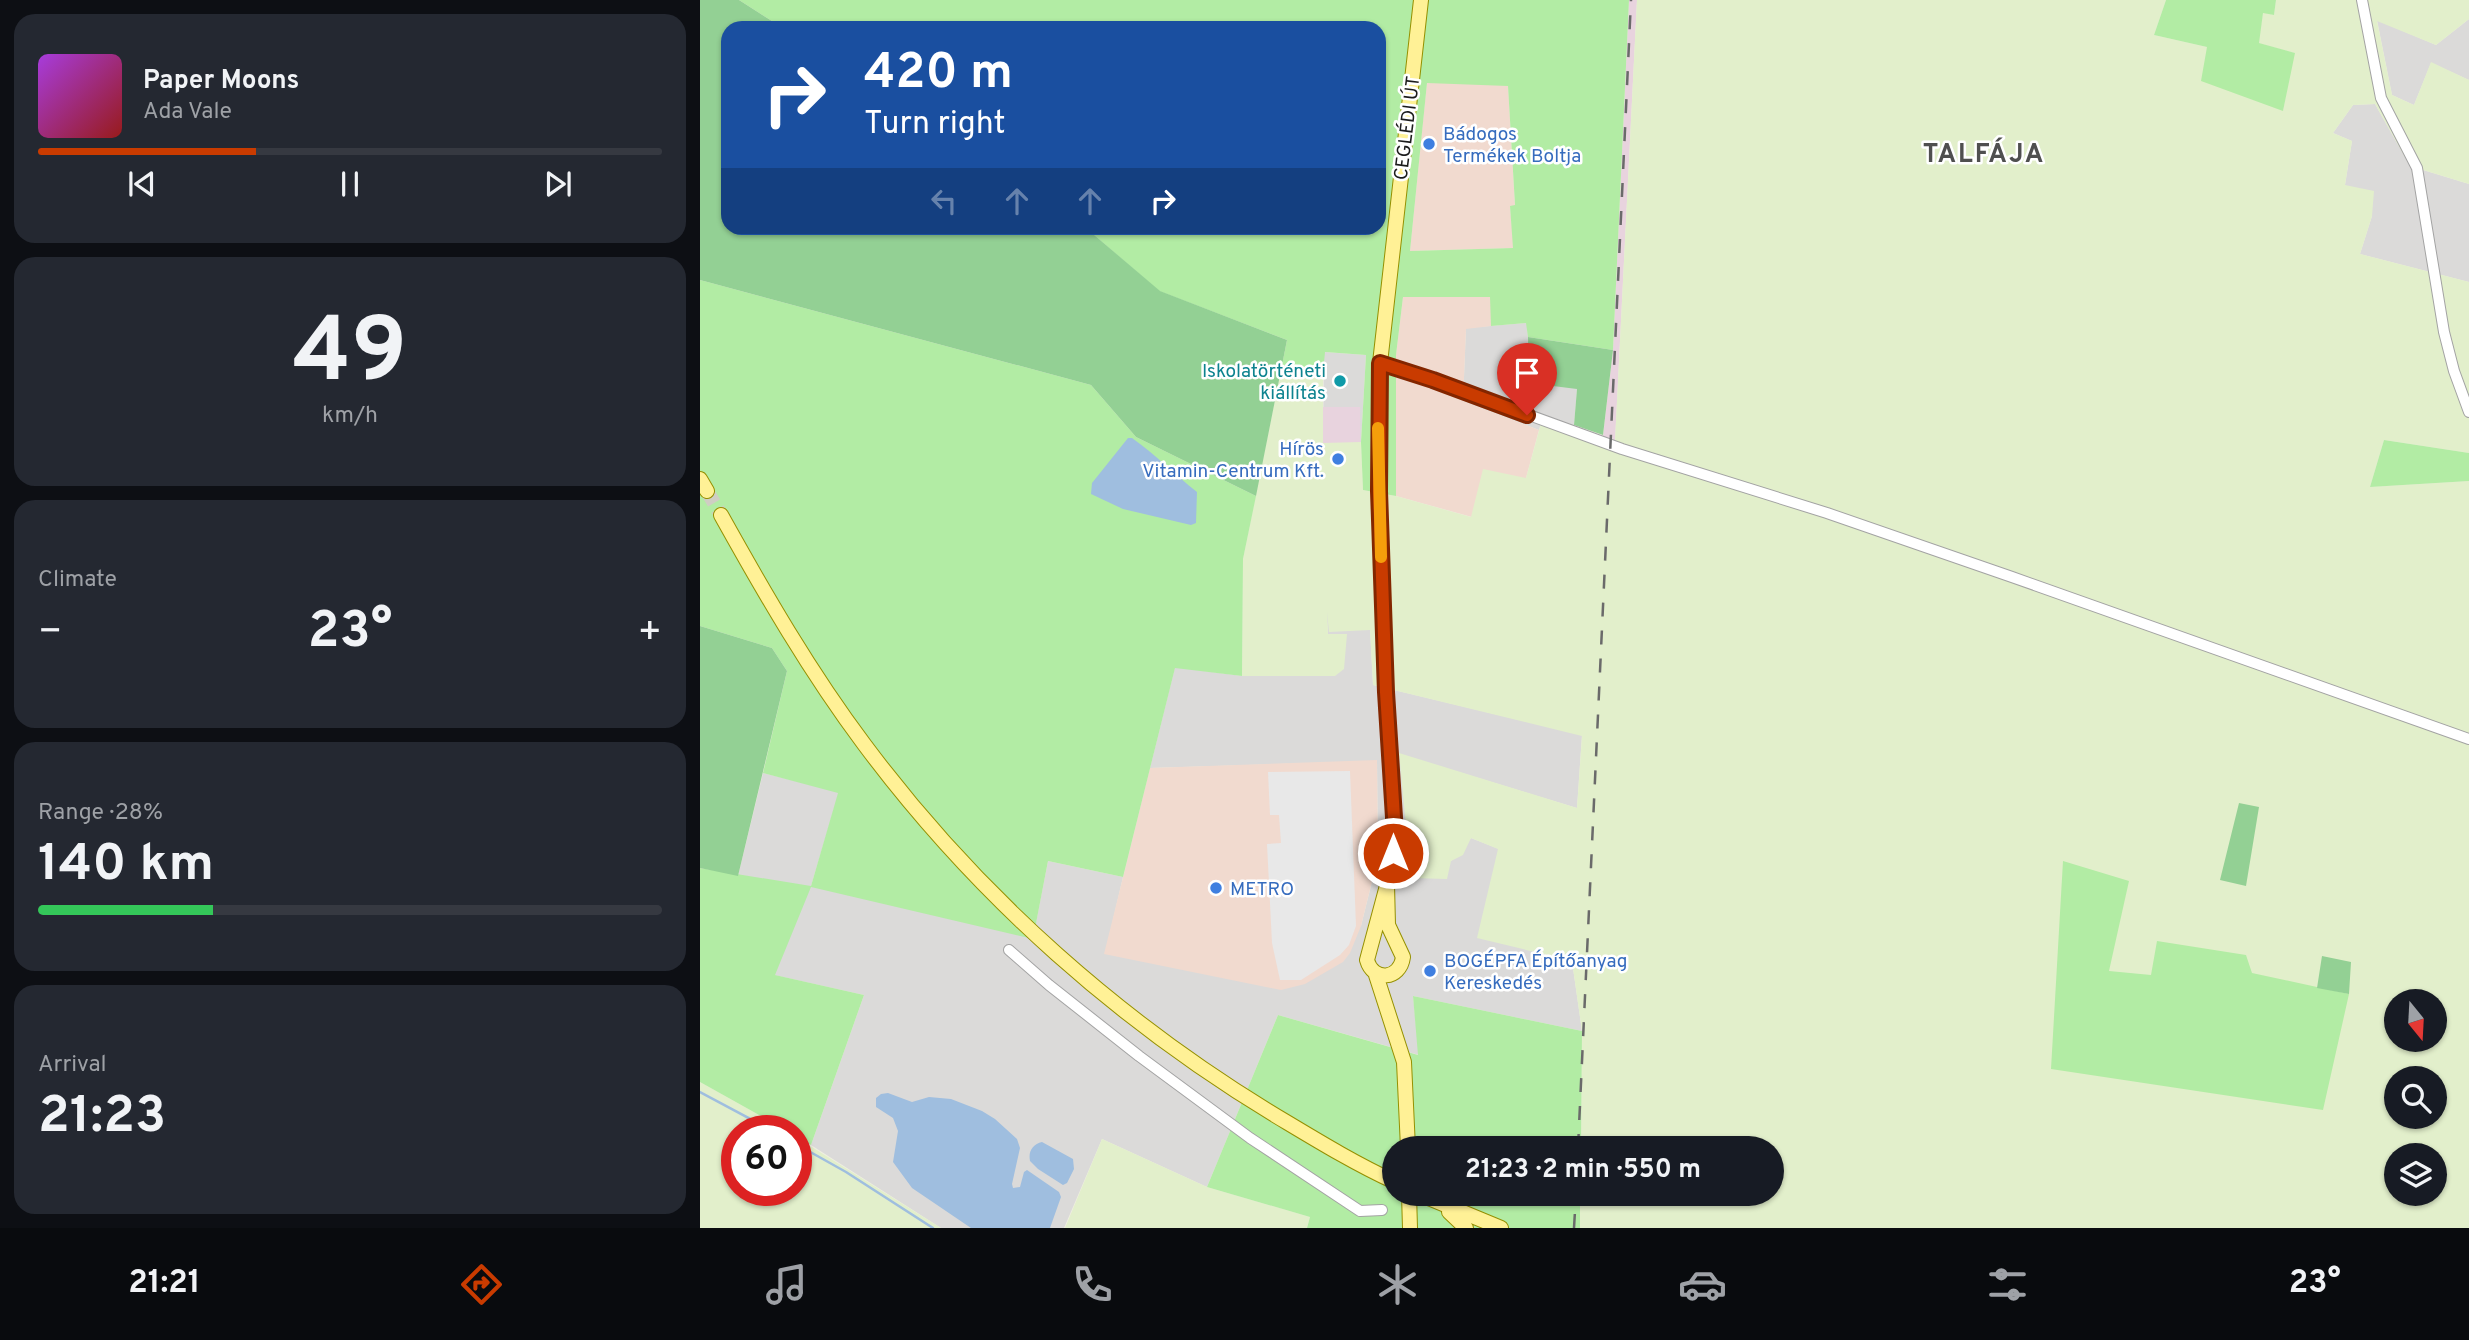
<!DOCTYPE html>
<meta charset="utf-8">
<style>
body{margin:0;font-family:Overpass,sans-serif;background:#242831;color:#f1f3f6;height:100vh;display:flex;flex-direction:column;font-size:26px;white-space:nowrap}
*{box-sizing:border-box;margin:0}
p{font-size:23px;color:#9ea1a6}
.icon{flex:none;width:38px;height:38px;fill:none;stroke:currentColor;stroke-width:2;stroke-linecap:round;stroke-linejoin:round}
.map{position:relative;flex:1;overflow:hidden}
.side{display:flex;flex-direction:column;gap:14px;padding:14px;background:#0d0f14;width:700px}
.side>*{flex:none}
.top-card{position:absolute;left:21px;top:21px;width:665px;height:214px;border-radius:21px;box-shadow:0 2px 5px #0004;background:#1a4fa0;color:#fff;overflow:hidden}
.needle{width:46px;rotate:162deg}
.buttons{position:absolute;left:1684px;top:989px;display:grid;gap:14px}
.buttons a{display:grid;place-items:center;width:63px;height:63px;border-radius:50%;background:#171b24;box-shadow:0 2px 5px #0004;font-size:35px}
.speed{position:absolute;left:21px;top:1115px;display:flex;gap:14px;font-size:35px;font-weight:700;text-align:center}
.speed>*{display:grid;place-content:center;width:91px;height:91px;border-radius:50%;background:#171b24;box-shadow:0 2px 5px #0004;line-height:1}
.speed .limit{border:10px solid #d22;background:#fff;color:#111}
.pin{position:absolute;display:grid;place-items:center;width:60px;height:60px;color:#fff;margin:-72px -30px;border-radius:50% 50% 50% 0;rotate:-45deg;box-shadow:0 0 7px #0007}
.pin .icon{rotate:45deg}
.me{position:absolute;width:77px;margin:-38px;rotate:0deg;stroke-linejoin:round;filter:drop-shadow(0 0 5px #0008)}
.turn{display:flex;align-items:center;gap:24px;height:147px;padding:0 28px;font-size:32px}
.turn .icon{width:91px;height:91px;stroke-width:2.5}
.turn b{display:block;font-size:49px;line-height:60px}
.lanes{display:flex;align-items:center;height:66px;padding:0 28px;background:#0003;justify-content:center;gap:35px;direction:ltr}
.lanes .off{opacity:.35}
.big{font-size:52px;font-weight:700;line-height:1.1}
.side .card{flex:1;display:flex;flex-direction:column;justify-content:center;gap:10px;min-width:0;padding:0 24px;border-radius:21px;background:#242831}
.side .dial{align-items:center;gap:0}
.dial b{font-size:91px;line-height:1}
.song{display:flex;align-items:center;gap:21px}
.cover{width:84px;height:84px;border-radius:10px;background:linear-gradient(135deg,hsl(280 70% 55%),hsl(0 70% 35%))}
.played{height:7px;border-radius:4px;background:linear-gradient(90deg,#c93b00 35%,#363941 35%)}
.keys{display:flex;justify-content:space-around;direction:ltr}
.heat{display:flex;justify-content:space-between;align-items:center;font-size:38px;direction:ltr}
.charge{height:10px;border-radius:5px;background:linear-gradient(90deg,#34c759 28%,#363941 0)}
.trip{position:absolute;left:682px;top:1136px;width:402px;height:70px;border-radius:35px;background:#171b24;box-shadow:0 2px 5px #0004;font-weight:700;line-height:70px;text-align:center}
.menu{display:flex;height:112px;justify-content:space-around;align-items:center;background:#090b0e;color:#9ea1a6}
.menu .icon{width:49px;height:49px}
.menu .selected{color:#c93b00}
.menu b{font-size:32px;color:#f1f3f6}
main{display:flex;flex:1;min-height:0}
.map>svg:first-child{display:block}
.residential{fill:#dbdad9}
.commercial{fill:#f1dacf}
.industrial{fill:#e8d3de}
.farmland{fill:#e2efcb;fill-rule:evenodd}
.grass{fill:#b2eca4;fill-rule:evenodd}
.forest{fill:#93d094}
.parking{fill:#e8e8e8}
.water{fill:#9fbedf}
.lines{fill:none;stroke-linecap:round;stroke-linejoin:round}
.stream{stroke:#9fbedf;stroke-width:2.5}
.major-tunnel{stroke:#cfcec3;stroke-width:14;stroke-dasharray:14 7;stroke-linecap:butt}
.minor-casing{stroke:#a3a3a3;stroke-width:12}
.major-casing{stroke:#959000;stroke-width:16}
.minor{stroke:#fff;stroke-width:10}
.major{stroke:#fff196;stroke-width:14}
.rail{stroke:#6a6a6a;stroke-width:2.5;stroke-dasharray:14 14;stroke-linecap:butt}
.route-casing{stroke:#832600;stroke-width:18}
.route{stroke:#c93b00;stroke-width:12}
.slow{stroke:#f59e0b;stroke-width:12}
.shop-dot{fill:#3f7fe0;stroke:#fff;stroke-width:2.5}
.culture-dot{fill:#0f9aa8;stroke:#fff;stroke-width:2.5}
.labels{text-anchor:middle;stroke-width:5;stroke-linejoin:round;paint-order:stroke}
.street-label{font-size:19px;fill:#1c1c1c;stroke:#fff}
.shop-label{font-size:19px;fill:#366cbe;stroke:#fff;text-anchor:start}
.culture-label{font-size:19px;fill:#0d838f;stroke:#fff;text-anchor:end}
.district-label{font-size:26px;font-weight:bold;letter-spacing:2px;fill:#4f4f4f;stroke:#fff}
</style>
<main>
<section class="side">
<div class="card">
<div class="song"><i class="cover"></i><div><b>Paper Moons</b><p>Ada Vale</p></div></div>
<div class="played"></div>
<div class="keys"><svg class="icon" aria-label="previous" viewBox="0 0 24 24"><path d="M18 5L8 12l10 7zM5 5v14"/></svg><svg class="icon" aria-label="pause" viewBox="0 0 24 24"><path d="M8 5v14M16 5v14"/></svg><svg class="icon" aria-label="next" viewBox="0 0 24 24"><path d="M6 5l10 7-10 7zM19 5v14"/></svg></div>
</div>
<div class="card dial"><b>49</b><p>km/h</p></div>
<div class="card"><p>Climate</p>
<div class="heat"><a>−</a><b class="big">23°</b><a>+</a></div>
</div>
<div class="card"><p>Range · 28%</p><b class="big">140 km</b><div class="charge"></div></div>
<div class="card"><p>Arrival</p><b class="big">21:23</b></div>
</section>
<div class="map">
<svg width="1769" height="1228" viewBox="0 0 1769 1228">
<rect width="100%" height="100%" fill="#efeee1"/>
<path class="residential" d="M 1769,19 L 1769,80 L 1731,63 L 1714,105 L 1692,95 L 1677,20 L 1736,45 Z
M 1675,104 L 1710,166 L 1769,184 L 1769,282 L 1660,254 L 1672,216 L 1645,185 L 1652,141 L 1633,133 L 1653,105 Z
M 827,323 L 828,337 L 877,389 L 874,425 L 843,416 L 839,430 L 763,401 L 766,328 Z
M 624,352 L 666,355 L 661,442 L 623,443 Z
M 668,589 L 673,685 L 882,735 L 877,808 L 699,754 L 751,861 L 771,838 L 799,849 L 872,961 L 882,1031 L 713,996 L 719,1055 L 578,1015 L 507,1187 L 402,1139 L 364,1228 L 241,1228 L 111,1145 L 164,995 L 74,975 L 38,876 L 63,773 L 139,792 L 111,886 L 333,938 L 348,861 L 423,877 L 405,954 L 661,926 L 678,857 L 677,761 L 450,768 L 475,667 L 542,676 L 646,634 L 628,634 L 625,590 Z"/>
<path class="commercial" d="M 727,82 L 808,85 L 815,206 L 810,207 L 814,248 L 710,251 Z
M 703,297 L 791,297 L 791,326 L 766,329 L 763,401 L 839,430 L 826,478 L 772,517 L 696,496 L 696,355 Z
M 677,760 L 678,857 L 661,926 L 650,953 L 643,962 L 605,984 L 581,990 L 404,954 L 450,768 Z"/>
<path class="industrial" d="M 929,0 L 937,0 L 915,442 L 903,436 L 913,350 Z
M 620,407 L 660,407 L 661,488 L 621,488 Z"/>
<path class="farmland" d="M 937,0 L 1466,0 L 1454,35 L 1507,47 L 1583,111 L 1594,53 L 1558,43 L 1563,12 L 1574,15 L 1576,0 L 1769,0 L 1769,19 L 1736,45 L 1677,21 L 1692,95 L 1714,105 L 1731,62 L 1769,80 L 1769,184 L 1710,166 L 1675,104 L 1653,105 L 1633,133 L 1652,141 L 1645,185 L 1674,191 L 1672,216 L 1660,254 L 1769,282 L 1769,453 L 1684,440 L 1670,487 L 1769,481 L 1769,1228 L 880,1228 L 880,1194 L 1073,1194 L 1073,1148 L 881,1148 L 882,1031 L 872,961 L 777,938 L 798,849 L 771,838 L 763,855 L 751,861 L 747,879 L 711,878 L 699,753 L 877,808 L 882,736 L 673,685 L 670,630 L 629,632 L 627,612 L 628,634 L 647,634 L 644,669 L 635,676 L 542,676 L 543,559 L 581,370 L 623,373 L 623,443 L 661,442 L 663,490 L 696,496 L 771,517 L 783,469 L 826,478 L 843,416 L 915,441 ZM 1696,1001 L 1734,1001 L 1734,1040 L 1696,1040 ZM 1696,1078 L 1734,1078 L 1734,1116 L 1696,1116 ZM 1696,1155 L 1734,1155 L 1734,1194 L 1696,1194 Z
M 0,1082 L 86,1130 L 37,1130 L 37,1190 L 96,1190 L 96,1137 L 241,1228 L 0,1228 Z
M 402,1139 L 507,1187 L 610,1217 L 607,1228 L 365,1228 Z"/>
<path class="grass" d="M 39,0 L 929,0 L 913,350 L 828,337 L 826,323 L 791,326 L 790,297 L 703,297 L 696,355 L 696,496 L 663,490 L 661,442 L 666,355 L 625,352 L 623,373 L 581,370 L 587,340 L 459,291 L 386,228 L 679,228 L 679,28 L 83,28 ZM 727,83 L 808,86 L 815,205 L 810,206 L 813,248 L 710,251 Z
M 1466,0 L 1576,0 L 1574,15 L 1563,13 L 1559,43 L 1595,53 L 1583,111 L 1501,81 L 1507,47 L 1454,35 Z
M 0,280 L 391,385 L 436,437 L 556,496 L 543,559 L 542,676 L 475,668 L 423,877 L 348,861 L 333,939 L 111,887 L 75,975 L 164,995 L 111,1145 L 96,1137 L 96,1130 L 86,1130 L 0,1082 L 0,868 L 111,886 L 138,793 L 63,773 L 87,671 L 72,648 L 0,626 Z
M 1684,440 L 1769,453 L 1769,481 L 1670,487 Z
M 1363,861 L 1429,881 L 1409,971 L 1451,975 L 1457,941 L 1546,955 L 1552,973 L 1649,994 L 1623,1110 L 1351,1069 Z
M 713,996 L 882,1031 L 881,1148 L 695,1148 L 695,1194 L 880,1194 L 880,1228 L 607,1228 L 610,1217 L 507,1187 L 578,1015 L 718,1055 Z"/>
<path class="forest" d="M 0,0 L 39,0 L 83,28 L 28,28 L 28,228 L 386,228 L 460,291 L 587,340 L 556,496 L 436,437 L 391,385 L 0,280 Z
M 828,337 L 913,350 L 903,435 L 874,425 L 877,389 L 829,383 Z
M 0,626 L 72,648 L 87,671 L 38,876 L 0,868 Z
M 1539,803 L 1559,807 L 1546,886 L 1520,880 Z
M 1622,956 L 1651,962 L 1649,994 L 1617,988 Z"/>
<path class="parking" d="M 650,771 L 656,926 L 649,945 L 640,955 L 601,980 L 580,980 L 572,943 L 567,844 L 581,843 L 579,815 L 570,815 L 568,772 Z"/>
<path class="water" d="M 428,438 L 432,438 C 456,455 474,474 497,492 L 496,523 L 491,525 L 423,509 L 391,494 L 392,483 Z
M 188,1093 L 212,1102 L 229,1097 L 251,1099 L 282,1111 L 295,1119 L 317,1139 L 320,1148 L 312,1184 L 313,1188 L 320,1187 L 324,1172 L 327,1170 L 359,1192 L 361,1197 L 350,1228 L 271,1228 L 212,1188 L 193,1162 L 198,1131 L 193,1118 L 176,1107 L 176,1098 L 181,1094 Z
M 342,1142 L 373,1159 L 374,1169 L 367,1183 L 363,1185 L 338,1169 L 330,1161 C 328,1151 333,1144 342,1142 Z"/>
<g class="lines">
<path class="stream" d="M 0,1092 L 71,1130
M 96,1144 L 146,1172 L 233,1228"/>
<path class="major-tunnel" d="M 7,491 L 21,515"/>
<defs>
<path id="minor" d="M 1662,0 L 1681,98 L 1717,168 L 1744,332 L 1754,371 L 1769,412
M 680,363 L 733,380 L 922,449 L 1127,513 L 1312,577 L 1769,739
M 309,950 L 349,985 L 439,1056 L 550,1138 L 660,1211 L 682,1210"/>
<path id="major" d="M 0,479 L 7,491
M 21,515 C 65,594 110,672 164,744 C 278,897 424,1026 588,1123 C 623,1144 658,1165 695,1182
M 687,884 L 688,925 L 703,957 C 700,980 673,982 667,960 L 689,878 L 695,833 L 686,692 L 679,491 L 680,363 L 721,0
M 676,975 L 704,1062 L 708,1148
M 709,1194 L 710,1228
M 719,1194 L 801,1228
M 749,1212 L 766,1228"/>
</defs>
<use href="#minor" class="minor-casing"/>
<use href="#major" class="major-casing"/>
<use href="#minor" class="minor"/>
<use href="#major" class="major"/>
<path class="rail" d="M 878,1148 L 931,0
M 874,1228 L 876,1194"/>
</g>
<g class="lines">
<defs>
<path id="route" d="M 693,853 L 695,833 L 686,692 L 679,491 L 680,363 L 733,380 L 827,415"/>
</defs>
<use href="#route" class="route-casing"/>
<use href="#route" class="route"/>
<path class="slow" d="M 678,428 L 681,557"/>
</g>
<g class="shop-dot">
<circle cx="729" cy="144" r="7"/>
<circle cx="638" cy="459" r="7"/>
<circle cx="516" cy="888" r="7"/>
<circle cx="730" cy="971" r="7"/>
</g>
<circle class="culture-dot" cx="640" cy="381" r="7"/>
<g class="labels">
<g class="street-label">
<text transform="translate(706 128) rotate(-83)" y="7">CEGLÉDI ÚT</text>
</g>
<g class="shop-label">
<text x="743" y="140">Bádogos<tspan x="743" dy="22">Termékek Boltja</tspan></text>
<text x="624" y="455" text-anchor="end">Hírös<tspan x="624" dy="22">Vitamin-Centrum Kft.</tspan></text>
<text x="530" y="895">METRO</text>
<text x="744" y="967">BOGÉPFA Építőanyag<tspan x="744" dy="22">Kereskedés</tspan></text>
</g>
<g class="culture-label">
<text x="626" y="377">Iskolatörténeti<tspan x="626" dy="22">kiállítás</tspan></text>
</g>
<g class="district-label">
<text x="1284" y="162">TALFÁJA</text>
</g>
</g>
</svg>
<div class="buttons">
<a><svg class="needle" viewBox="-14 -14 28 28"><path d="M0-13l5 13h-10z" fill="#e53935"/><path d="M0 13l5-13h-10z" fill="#9ea1a6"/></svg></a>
<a><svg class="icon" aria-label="search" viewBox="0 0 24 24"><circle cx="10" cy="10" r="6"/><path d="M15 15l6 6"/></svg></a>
<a><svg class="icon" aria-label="layers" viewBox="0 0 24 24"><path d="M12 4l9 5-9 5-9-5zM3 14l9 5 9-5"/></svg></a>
</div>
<div class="speed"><div class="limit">60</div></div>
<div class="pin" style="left:827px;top:415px;background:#d93025"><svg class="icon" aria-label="arrive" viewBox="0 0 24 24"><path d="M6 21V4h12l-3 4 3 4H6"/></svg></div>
<svg class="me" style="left:693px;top:853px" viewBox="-20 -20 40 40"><circle r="17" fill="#c93b00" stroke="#fff" stroke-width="3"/><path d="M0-11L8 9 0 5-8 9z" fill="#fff"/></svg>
<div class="trip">21:23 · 2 min · 550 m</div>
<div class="top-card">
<div class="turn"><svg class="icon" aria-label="right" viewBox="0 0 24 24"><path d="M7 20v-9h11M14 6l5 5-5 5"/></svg><div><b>420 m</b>Turn right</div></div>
<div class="lanes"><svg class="icon off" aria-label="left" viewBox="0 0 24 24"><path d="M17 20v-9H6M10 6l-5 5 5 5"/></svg><svg class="icon off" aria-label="ahead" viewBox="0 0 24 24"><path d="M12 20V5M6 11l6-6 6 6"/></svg><svg class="icon off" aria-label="ahead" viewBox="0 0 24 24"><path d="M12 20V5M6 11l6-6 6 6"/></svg><svg class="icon" aria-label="right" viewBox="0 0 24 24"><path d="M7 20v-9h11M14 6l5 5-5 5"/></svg></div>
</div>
</div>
</main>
<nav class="menu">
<b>21:21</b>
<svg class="icon selected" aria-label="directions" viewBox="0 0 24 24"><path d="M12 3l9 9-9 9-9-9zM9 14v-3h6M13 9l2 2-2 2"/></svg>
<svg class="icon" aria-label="music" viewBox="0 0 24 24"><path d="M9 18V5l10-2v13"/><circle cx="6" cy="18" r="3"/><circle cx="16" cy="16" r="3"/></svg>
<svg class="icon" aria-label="phone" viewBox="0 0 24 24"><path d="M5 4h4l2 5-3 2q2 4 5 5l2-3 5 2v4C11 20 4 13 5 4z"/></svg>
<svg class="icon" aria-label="climate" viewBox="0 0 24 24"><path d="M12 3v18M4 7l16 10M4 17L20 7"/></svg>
<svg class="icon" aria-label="car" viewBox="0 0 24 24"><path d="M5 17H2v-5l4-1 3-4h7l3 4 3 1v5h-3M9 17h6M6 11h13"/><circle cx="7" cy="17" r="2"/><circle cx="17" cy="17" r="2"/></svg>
<svg class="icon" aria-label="filters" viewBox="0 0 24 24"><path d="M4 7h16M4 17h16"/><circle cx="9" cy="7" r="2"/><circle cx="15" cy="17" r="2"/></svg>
<b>23°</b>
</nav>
